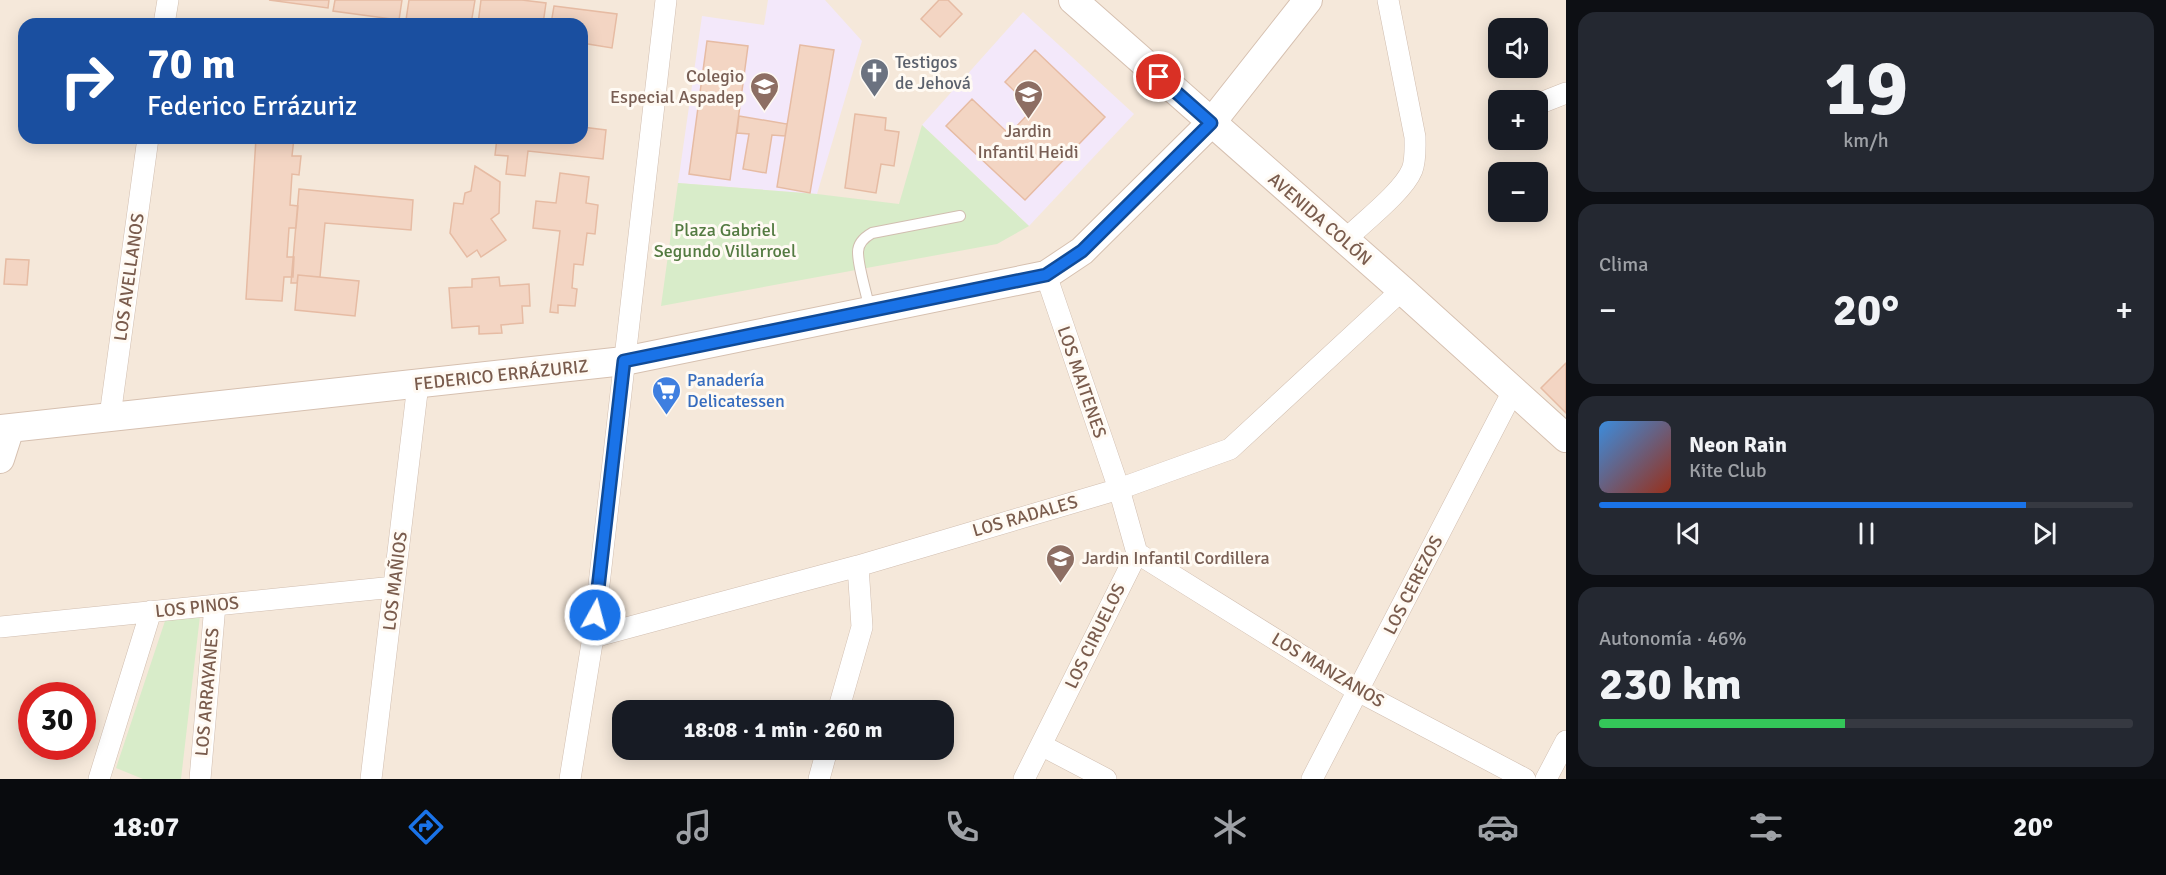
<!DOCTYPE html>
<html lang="es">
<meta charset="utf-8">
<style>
body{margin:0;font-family:Signika,sans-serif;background:#242831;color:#f1f3f6;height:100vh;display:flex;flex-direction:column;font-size:22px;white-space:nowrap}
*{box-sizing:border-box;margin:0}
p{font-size:20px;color:#9ea1a6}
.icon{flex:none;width:33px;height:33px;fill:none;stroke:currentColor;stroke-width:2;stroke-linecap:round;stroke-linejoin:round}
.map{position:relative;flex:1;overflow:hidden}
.sheet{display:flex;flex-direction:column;gap:12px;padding:12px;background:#0d0f14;width:600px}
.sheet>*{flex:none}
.guide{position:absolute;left:18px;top:18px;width:570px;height:126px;border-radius:18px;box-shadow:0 3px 15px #0003;background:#1a4fa0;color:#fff;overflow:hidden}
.tools{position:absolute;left:1488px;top:18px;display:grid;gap:12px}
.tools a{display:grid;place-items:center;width:60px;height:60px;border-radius:12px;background:#171b24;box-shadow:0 3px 15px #0003;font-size:30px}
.speed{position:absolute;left:18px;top:682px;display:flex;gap:12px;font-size:30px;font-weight:700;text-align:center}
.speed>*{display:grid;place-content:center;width:78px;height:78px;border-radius:50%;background:#171b24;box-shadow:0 3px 15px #0003;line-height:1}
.speed .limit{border:9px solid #d22;background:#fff;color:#111}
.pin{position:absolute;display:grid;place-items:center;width:51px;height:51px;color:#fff;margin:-26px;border:3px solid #fff;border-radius:50%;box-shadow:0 2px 6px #0007}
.me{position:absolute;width:66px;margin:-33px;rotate:7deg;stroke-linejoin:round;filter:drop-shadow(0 0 4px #0008)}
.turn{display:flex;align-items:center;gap:21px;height:126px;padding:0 30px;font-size:27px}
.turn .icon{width:78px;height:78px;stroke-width:2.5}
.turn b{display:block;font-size:42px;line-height:51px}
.big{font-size:45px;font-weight:700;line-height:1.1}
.sheet .widget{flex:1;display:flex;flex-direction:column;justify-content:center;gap:9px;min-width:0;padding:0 21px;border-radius:18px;background:#242831}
.sheet .dial{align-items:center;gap:0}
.dial b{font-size:78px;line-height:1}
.song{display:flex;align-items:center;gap:18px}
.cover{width:72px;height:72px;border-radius:9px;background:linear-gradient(135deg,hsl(210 70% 55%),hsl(10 70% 35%))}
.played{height:6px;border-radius:3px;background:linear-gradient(90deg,#1a73e8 80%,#363941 80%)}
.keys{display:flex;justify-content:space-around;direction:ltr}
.heat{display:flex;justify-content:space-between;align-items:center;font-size:33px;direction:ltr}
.charge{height:9px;border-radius:4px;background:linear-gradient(90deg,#34c759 46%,#363941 0)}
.trip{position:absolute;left:612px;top:700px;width:342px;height:60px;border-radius:18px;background:#171b24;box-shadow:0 3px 15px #0003;font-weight:700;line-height:60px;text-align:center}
.menu{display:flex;height:96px;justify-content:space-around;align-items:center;background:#090b0e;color:#9ea1a6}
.menu .icon{width:42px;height:42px}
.menu .selected{color:#1a73e8}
.menu b{font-size:27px;color:#f1f3f6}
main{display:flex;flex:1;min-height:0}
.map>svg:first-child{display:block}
.residential{fill:#f5e8da;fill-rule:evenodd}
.education{fill:#f3e8fa}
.green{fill:#d8ecc9}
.building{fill:#f3d5c3;stroke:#e6bba3;stroke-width:1.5}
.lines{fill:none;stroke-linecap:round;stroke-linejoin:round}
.lane-casing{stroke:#d1beb0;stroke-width:12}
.street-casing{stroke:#d1beb0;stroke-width:22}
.secondary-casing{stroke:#d6c0b0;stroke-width:30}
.lane{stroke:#fff;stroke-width:10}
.street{stroke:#fff;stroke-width:21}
.secondary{stroke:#fff;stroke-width:28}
.route-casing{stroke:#114b97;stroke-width:15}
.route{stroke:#1a73e8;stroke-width:10}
.labels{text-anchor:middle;stroke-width:6;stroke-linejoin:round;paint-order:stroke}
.worship-label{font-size:18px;fill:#5b616d;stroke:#fffaf3;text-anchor:start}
.education-label{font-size:18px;fill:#785e54;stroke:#fffaf3;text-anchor:end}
.street-label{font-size:18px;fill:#7a5c4d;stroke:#fffaf3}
.park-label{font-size:18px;fill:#537a41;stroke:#fffaf3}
.shop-label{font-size:18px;fill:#366cbe;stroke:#fffaf3;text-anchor:start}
</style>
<main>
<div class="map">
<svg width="1566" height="779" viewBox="0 0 1566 779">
<rect width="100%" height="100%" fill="#fdf6ec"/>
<path class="residential" d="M 0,0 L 1566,0 L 1566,779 L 0,779 ZM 24,24 L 582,24 L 582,138 L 24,138 ZM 1498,28 L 1538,28 L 1538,68 L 1498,68 ZM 1498,100 L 1538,100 L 1538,140 L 1498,140 ZM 1498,172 L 1538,172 L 1538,212 L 1498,212 ZM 32,696 L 82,696 L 82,747 L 32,747 ZM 622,711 L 944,711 L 944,750 L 622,750 Z"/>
<path class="education" d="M 768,0 L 825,0 L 862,41 L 817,194 L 678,183 L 702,16 L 764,25 Z
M 1023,12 L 1134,114 L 1029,226 L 922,125 Z"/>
<path class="green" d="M 922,125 L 1029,226 L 997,244 L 661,306 L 678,183 L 817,194 L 899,204 Z
M 200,616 L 181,779 L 143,779 L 116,768 L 166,618 Z"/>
<path class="building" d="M 269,0 L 329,0 L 328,8 Z
M 335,0 L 402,0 L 399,20 L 333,11 Z
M 409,0 L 475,0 L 471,24 L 438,24 L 406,20 Z
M 481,0 L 522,0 L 546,3 L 543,24 L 478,24 Z
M 939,0 L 948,0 L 962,14 L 940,37 L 921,19 Z
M 554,6 L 617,14 L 612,48 L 582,43 L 582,24 L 551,24 Z
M 707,41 L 748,46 L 730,180 L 689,174 Z
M 800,45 L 834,50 L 810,193 L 777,187 Z
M 1035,50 L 1105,117 L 1025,200 L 946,126 L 972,99 L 1009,134 L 1033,109 L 1005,82 Z
M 855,114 L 886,118 L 885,130 L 899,132 L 894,166 L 881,164 L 876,193 L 845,188 Z
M 739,116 L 787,124 L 785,136 L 772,135 L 766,173 L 743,169 L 749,134 L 737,133 Z
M 582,127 L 606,130 L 603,159 L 528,151 L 525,176 L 506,174 L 508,156 L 495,155 L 497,138 L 582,138 Z
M 256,138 L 294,138 L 292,156 L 301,156 L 299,175 L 292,174 L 290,205 L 298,206 L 296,228 L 289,228 L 287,257 L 294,257 L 293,277 L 284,277 L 282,301 L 246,299 Z
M 475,166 L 500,182 L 499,213 L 491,219 L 506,240 L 481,257 L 477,250 L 467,257 L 450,233 L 454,203 L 463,204 L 465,193 L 471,191 Z
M 560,173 L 589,177 L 586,203 L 598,205 L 595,234 L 587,233 L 583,265 L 574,264 L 572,288 L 577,289 L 575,306 L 558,305 L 558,313 L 550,312 L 560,231 L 533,228 L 536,201 L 556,203 Z
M 299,189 L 413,200 L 411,230 L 325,223 L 320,277 L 298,275 L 297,283 L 291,283 Z
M 6,259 L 29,260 L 27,285 L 4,284 Z
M 298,275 L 359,281 L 355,316 L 295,310 Z
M 499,277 L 500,286 L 529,284 L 530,306 L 522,306 L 523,323 L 501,325 L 502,333 L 479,334 L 479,326 L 452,328 L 449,288 L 472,287 L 472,279 Z
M 1566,363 L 1566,413 L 1541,388 Z"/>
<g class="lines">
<defs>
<path id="lane" d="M 870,311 C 867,294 858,268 858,252 C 858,243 865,237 872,233 L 960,216"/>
<path id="street" d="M 164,24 L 168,0
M 1538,104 L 1566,93
M 1344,241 C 1362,223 1403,192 1412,170 C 1416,160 1415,148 1415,137 L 1388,0
M 110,416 L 148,138
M 1137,553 L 1358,691 L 1525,779
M 0,627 L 394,587
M 593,637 L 858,566 L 1119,489 L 1230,449 L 1402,290
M 838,711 L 862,627 L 858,566
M 1041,745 L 1106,779
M 99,779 L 151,611
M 200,779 L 215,605
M 371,779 L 418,384
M 570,779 L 593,637 L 666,0
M 819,779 L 827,750
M 1024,779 L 1137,553 L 1119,489 L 1046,275
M 1312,779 L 1513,391
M 1546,779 L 1566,741"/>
<path id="secondary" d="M 1073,0 L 1402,290 L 1566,438
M 0,429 L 624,361 L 1046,275 L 1082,251 L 1211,123 L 1308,0
M 0,459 L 10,428"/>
</defs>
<use href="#lane" class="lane-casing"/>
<use href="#street" class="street-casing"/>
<use href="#secondary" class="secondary-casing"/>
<use href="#lane" class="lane"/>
<use href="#street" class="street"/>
<use href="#secondary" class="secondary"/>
</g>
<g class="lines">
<defs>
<path id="route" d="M 595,615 L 624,361 L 1046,275 L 1082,251 L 1211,123 L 1159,77"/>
</defs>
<use href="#route" class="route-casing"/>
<use href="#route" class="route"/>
</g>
<defs>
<symbol id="church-pin" viewBox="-11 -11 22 30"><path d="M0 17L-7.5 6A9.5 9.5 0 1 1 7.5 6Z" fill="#6b7280" stroke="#fffaf3"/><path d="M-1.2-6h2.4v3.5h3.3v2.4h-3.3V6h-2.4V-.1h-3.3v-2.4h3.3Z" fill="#fff"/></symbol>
<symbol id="school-pin" viewBox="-11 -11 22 30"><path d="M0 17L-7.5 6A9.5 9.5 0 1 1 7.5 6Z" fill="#8d6e63" stroke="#fffaf3"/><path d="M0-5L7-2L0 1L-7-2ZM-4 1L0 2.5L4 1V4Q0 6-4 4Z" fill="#fff"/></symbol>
<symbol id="supermarket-pin" viewBox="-11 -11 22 30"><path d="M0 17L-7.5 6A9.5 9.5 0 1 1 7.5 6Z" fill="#3f7fe0" stroke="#fffaf3"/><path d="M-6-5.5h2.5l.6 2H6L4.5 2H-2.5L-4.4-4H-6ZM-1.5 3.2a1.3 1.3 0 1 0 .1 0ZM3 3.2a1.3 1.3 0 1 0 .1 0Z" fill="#fff"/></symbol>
</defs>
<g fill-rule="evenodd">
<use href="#church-pin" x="858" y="56" width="33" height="45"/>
<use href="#school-pin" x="748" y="70" width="33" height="45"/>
<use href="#school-pin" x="1012" y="78" width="33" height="45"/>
<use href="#supermarket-pin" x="650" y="374" width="33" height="45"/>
<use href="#school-pin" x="1044" y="542" width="33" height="45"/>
</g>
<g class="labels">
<g class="worship-label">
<text x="895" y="68">Testigos<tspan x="895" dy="21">de Jehová</tspan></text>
</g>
<g class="education-label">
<text x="744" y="82">Colegio<tspan x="744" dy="21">Especial Aspadep</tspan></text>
<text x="1028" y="137" text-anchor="middle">Jardin<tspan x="1028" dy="21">Infantil Heidi</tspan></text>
<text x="1082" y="564" text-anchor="start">Jardin Infantil Cordillera</text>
</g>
<g class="street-label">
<text transform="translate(1320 219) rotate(41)" y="6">AVENIDA COLÓN</text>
<text transform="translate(129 277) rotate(-82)" y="6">LOS AVELLANOS</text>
<text transform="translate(501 375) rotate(-6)" y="6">FEDERICO ERRÁZURIZ</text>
<text transform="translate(1082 382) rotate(71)" y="6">LOS MAITENES</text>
<text transform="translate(1025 516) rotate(-16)" y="6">LOS RADALES</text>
<text transform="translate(395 581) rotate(-83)" y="6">LOS MAÑIOS</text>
<text transform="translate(1413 585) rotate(-63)" y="6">LOS CEREZOS</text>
<text transform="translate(197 607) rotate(-6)" y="6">LOS PINOS</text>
<text transform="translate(1095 636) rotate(-64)" y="6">LOS CIRUELOS</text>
<text transform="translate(1328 670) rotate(31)" y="6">LOS MANZANOS</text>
<text transform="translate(207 692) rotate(-85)" y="6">LOS ARRAYANES</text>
</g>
<g class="park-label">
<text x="725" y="236">Plaza Gabriel<tspan x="725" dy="21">Segundo Villarroel</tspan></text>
</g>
<g class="shop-label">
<text x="687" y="386">Panadería<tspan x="687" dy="21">Delicatessen</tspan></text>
</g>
</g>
</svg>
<div class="tools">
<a><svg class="icon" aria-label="sound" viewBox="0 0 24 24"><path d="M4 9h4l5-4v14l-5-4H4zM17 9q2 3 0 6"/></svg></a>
<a>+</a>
<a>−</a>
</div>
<div class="speed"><div class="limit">30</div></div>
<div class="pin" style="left:1159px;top:77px;background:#d93025"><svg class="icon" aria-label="arrive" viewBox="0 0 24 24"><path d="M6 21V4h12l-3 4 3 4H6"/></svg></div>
<svg class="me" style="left:595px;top:615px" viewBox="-20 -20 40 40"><circle r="17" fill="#1a73e8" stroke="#fff" stroke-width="3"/><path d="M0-11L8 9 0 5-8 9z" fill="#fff"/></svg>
<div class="trip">18:08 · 1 min · 260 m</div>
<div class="guide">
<div class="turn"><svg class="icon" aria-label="right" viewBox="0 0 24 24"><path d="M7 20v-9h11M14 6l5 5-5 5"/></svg><div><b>70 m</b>Federico Errázuriz</div></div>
</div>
</div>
<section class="sheet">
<div class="widget dial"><b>19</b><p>km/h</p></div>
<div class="widget"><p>Clima</p>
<div class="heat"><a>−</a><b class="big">20°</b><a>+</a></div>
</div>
<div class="widget">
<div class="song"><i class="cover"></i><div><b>Neon Rain</b><p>Kite Club</p></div></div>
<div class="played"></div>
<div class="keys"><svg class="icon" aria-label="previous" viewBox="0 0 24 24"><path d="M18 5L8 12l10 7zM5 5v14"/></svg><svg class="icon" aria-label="pause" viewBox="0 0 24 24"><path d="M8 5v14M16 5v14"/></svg><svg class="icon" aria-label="next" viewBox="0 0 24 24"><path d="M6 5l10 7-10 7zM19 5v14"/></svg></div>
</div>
<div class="widget"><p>Autonomía · 46%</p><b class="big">230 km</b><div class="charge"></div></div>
</section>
</main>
<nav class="menu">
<b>18:07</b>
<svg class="icon selected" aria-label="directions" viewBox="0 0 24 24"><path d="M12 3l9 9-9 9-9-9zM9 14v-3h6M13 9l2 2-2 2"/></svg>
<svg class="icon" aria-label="music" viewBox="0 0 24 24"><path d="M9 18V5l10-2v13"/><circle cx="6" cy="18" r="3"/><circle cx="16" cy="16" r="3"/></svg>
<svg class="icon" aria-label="phone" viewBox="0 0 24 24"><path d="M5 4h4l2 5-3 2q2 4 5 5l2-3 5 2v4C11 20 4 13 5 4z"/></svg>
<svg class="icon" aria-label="climate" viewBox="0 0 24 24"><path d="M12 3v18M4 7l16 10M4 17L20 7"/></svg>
<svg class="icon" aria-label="car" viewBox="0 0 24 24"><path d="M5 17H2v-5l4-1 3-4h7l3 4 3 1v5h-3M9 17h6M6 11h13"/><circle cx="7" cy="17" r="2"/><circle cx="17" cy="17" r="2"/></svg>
<svg class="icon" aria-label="filters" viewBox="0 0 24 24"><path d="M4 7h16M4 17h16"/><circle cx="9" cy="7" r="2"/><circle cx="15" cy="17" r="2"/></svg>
<b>20°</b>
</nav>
